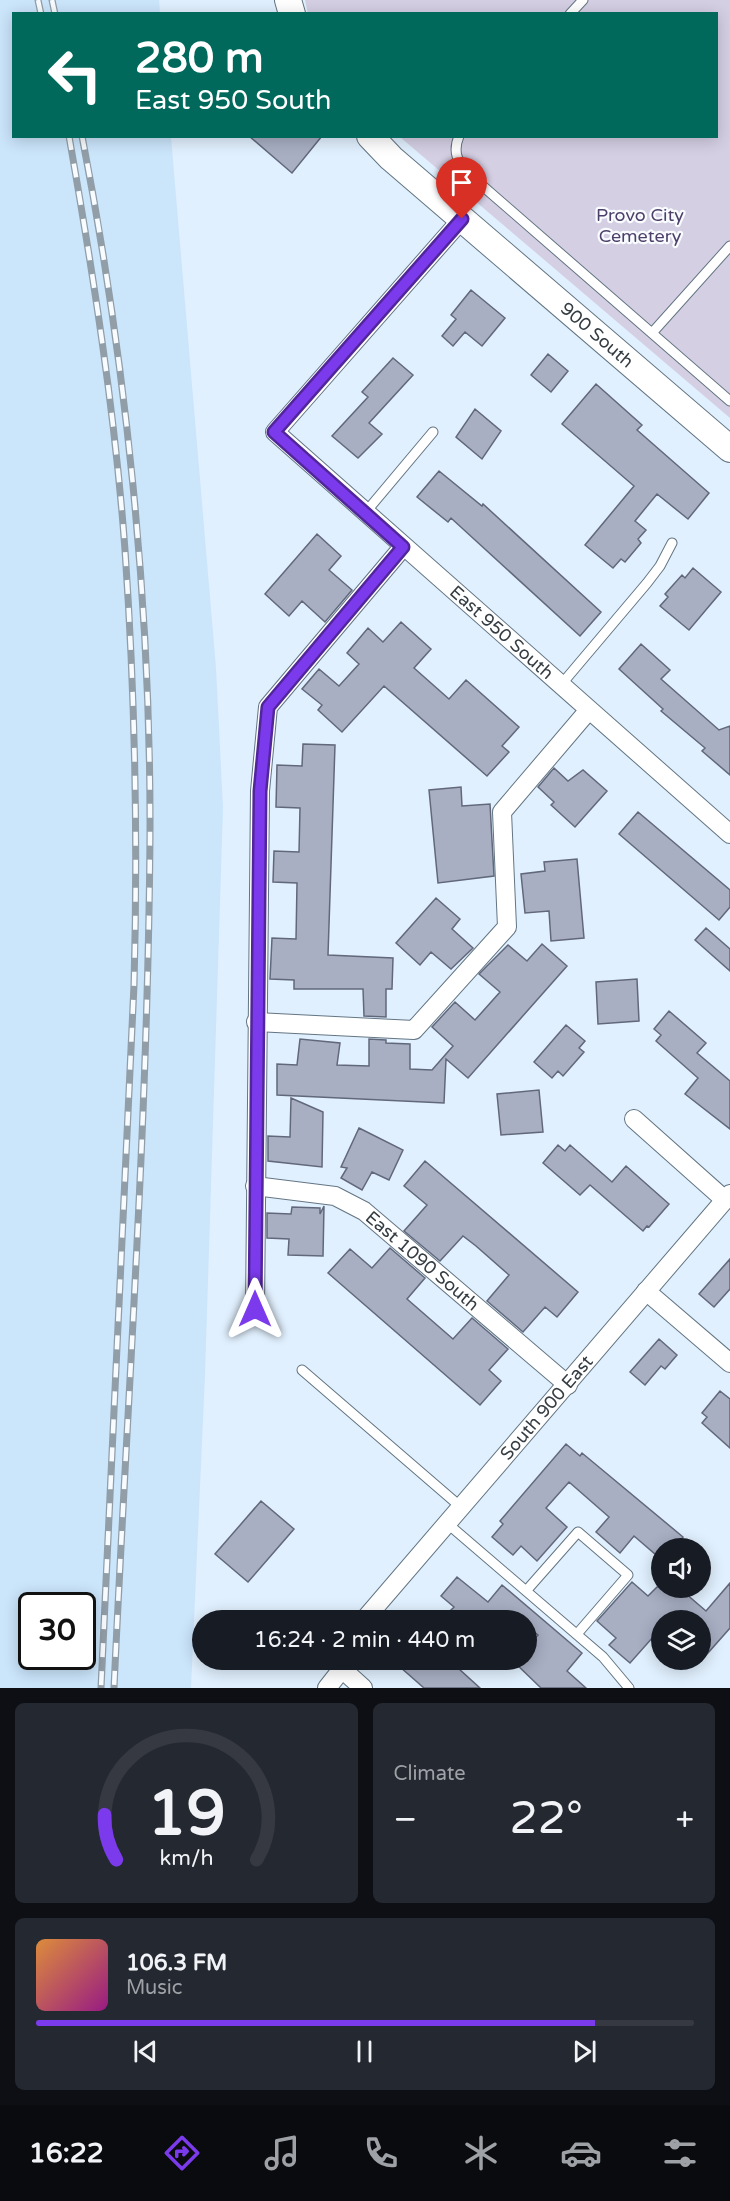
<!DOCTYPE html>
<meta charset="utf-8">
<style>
body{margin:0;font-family:"Varela Round",sans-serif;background:#242831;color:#f1f3f6;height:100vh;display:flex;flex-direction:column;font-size:22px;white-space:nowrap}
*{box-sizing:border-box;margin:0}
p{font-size:20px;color:#9ea1a6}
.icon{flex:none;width:33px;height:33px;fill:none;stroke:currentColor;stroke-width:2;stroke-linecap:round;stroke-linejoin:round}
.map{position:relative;height:1688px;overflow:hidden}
.sheet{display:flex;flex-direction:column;gap:15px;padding:15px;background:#0d0f14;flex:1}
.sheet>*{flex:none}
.banner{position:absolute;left:12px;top:12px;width:706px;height:126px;border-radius:0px;box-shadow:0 3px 15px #0003;background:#00695c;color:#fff;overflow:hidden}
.tools{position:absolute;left:651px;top:1538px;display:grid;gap:12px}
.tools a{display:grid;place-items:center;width:60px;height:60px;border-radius:50%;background:#171b24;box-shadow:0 3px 15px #0003;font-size:30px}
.speed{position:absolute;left:18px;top:1592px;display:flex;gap:12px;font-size:30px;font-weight:700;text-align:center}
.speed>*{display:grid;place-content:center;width:78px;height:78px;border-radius:50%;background:#171b24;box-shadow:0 3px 15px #0003;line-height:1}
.speed .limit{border:3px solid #111;border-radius:9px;background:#fff;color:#111}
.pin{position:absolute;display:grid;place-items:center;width:51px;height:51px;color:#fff;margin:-62px -26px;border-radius:50% 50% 50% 0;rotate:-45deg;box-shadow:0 0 6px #0007}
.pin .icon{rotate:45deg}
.me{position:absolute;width:66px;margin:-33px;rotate:0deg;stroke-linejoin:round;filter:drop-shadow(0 0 4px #0008)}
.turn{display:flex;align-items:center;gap:21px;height:126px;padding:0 24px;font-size:27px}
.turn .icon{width:78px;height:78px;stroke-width:2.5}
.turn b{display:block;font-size:42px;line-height:51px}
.big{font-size:45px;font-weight:600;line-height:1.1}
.sheet .card{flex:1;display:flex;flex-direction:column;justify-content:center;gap:9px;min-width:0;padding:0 21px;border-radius:9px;background:#242831}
.sheet .dial{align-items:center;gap:0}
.dial svg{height:156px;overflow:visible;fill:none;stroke:#363941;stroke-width:7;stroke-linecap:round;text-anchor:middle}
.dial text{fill:#f1f3f6;stroke:none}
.song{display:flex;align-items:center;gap:18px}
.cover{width:72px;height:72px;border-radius:9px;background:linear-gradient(135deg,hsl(30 70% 55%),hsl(310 70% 35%))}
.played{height:6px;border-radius:3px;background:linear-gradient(90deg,#7c3aed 85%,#363941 85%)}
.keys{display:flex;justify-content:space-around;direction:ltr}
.heat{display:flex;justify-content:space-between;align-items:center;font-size:33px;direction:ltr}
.sheet .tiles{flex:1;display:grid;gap:15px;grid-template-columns:1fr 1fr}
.card:last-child{grid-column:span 2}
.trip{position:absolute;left:192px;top:1610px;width:345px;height:60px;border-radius:30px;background:#171b24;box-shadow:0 3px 15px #0003;font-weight:600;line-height:60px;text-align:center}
.tabs{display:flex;height:96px;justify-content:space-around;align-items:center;background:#090b0e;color:#9ea1a6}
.tabs .icon{width:42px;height:42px}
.tabs .active{color:#7c3aed}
.tabs b{font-size:27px;color:#f1f3f6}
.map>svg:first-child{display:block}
.built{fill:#cbe5fb;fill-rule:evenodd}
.green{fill:#d5cfe4}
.building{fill:#a8afc3;stroke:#62687b;stroke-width:1.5}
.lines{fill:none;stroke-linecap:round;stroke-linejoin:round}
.lane-casing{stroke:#637583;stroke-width:11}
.street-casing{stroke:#637583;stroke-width:20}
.secondary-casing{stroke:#637583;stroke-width:28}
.lane{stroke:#fff;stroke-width:9}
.street{stroke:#fff;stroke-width:18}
.secondary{stroke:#fff;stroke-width:26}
.rail-casing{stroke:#919da7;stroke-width:7}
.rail{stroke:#f8fcff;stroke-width:4.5;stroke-dasharray:14;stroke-linecap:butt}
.route-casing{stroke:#51269a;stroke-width:15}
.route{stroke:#7c3aed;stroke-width:10}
.labels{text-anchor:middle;stroke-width:4.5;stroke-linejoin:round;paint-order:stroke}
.park-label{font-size:18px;fill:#4e3f6a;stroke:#f8fcff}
.street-label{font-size:18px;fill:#353d43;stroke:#f8fcff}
</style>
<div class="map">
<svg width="730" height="1688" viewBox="0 0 730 1688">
<rect width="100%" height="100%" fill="#e1f0fe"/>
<path class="built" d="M 0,0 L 159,0 L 160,13 L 14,14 L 14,136 L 171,137 L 216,668 L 223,808 L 205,1375 L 191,1688 L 0,1688 ZM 32,1605 L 82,1605 L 82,1656 L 32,1656 Z"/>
<path class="green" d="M 305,0 L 730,0 L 730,418 L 400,137 L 717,136 L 717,14 L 308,14 Z"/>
<path class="building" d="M 249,136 L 322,136 L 292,173 Z
M 471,290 L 505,318 L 482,346 L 465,332 L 453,346 L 442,336 L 456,319 L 451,315 Z
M 548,354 L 568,371 L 551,392 L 531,375 Z
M 393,358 L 413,375 L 369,423 L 382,434 L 358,458 L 332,436 L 368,397 L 362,392 Z
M 596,384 L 642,425 L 637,430 L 709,493 L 688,519 L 657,494 L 635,521 L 646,530 L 638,539 L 641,543 L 625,562 L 621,559 L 613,568 L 585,545 L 634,486 L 562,424 Z
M 475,409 L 501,431 L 482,459 L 456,437 Z
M 439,471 L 482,506 L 483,504 L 601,612 L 580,636 L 451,518 L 448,522 L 417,497 Z
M 317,534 L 341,556 L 329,570 L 352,590 L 325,622 L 302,601 L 289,616 L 265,594 Z
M 693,568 L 721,592 L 689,630 L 660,606 L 668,597 L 665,594 L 682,575 L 685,578 Z
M 401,622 L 431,649 L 414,668 L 449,699 L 466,680 L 519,727 L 502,746 L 509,752 L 487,776 L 384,686 L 342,732 L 318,710 L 322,705 L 302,689 L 319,669 L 339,686 L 359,664 L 347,653 L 368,628 L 383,642 Z
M 641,644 L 670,670 L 661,679 L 719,730 L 730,726 L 730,775 L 702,751 L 705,748 L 661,711 L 663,709 L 619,669 Z
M 303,744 L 335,745 L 328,955 L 393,958 L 392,989 L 386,989 L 386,1017 L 364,1016 L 363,989 L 294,989 L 294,980 L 270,979 L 272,938 L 296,939 L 297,883 L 273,882 L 274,851 L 299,852 L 300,808 L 276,807 L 277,765 L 302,766 Z
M 554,768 L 568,781 L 583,770 L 607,791 L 575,827 L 551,805 L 554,802 L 538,787 Z
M 461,787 L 462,806 L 490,804 L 494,876 L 438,883 L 429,790 Z
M 638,812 L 730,890 L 730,907 L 719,920 L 619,834 Z
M 577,859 L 584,938 L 551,941 L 549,911 L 525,913 L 521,874 L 545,871 L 544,862 Z
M 436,898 L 460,919 L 452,929 L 473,948 L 451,969 L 431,952 L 420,965 L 396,943 Z
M 706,928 L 730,949 L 730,971 L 695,940 Z
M 542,944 L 567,966 L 468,1078 L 446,1059 L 444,1103 L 277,1095 L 277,1064 L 297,1065 L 300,1039 L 340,1043 L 337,1065 L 369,1066 L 369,1039 L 386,1040 L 386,1043 L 410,1044 L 410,1069 L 432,1070 L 453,1046 L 432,1027 L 455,1002 L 475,1020 L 500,992 L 479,974 L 508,945 L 527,961 Z
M 637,979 L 639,1021 L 598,1024 L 596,982 Z
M 669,1011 L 706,1043 L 697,1053 L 730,1081 L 730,1129 L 685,1094 L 698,1078 L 656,1041 L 661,1035 L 654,1029 Z
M 566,1025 L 585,1041 L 579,1048 L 584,1052 L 563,1076 L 558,1071 L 552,1078 L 534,1062 Z
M 539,1090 L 543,1132 L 501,1135 L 497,1094 Z
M 291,1098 L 323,1112 L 322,1167 L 268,1161 L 268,1136 L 290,1137 Z
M 359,1128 L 403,1150 L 389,1180 L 372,1172 L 362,1190 L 341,1178 L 347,1168 L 341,1167 Z
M 558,1145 L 565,1151 L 570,1145 L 612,1182 L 626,1166 L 669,1204 L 649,1227 L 647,1226 L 643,1231 L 590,1185 L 580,1195 L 543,1163 Z
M 425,1161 L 578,1292 L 557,1317 L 545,1307 L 523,1332 L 487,1301 L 509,1275 L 476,1246 L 463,1236 L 440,1261 L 404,1231 L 427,1205 L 404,1186 Z
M 324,1206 L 323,1256 L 288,1255 L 289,1239 L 267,1238 L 267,1213 L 291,1214 L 292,1207 L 320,1208 L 320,1214 Z
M 390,1248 L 425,1278 L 407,1299 L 453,1339 L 472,1318 L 508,1349 L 489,1370 L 501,1381 L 480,1405 L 328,1273 L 350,1249 L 372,1268 Z
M 730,1259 L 730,1289 L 714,1307 L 699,1294 Z
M 659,1339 L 677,1355 L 665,1369 L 661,1366 L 645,1385 L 630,1372 Z
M 720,1391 L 730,1399 L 730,1448 L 702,1423 L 707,1417 L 702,1413 Z
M 566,1444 L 580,1456 L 582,1453 L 683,1537 L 673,1548 L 662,1548 L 662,1560 L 634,1536 L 620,1553 L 596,1532 L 609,1517 L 569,1482 L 546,1508 L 567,1527 L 537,1561 L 521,1546 L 513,1555 L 492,1537 L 503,1524 L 500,1521 Z
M 261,1501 L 294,1529 L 248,1582 L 215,1554 Z
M 457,1577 L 488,1602 L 502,1585 L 582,1653 L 567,1671 L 586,1688 L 541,1688 L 511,1659 L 526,1659 L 526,1648 L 538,1635 L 526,1625 L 526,1620 L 460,1620 L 450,1611 L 454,1607 L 441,1596 Z
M 632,1582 L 648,1596 L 657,1587 L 678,1587 L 706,1611 L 730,1583 L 730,1628 L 700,1662 L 700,1620 L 662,1620 L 662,1627 L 630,1663 L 609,1645 L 616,1638 L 597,1621 Z
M 391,1659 L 448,1659 L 480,1688 L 424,1688 Z"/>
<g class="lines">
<defs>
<path id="lane" d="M 570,14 L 583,0
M 459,136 C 452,153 458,163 470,175 L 730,401
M 652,333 L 730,246
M 365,513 L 433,432
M 560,686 L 647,583 L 660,566 L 672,543
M 302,1370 L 462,1508
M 448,1524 L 603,1657 L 629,1688
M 526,1591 L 578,1532 L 628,1575 L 577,1634"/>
<g id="street">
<path id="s1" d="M 462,219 L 275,432 L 730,834"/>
<path d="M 256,1022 L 414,1030 L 507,927 L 502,812 L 588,711"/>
<path d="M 634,1119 L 725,1200"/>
<path id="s2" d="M 255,1186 L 335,1196 L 364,1211 L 568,1385"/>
<path d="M 646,1291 L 730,1363"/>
<path d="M 255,1309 L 260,791 L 268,707 L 403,547"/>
<path id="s3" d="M 364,1620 L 730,1194"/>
<path d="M 342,1669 L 363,1688"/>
<path d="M 327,1688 L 342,1669 L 341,1659"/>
</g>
<g id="secondary">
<path d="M 288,0 L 292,14"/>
<path id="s4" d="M 370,136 L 391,158 L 730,449"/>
</g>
</defs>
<use href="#lane" class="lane-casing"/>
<use href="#street" class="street-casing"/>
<use href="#secondary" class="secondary-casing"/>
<use href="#lane" class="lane"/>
<use href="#street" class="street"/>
<use href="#secondary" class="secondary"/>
<defs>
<path id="rail" d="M 38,0 L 41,14
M 52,0 L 55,14
M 69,136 C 93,273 115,412 125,550 C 135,695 138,840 134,985 L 101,1688
M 82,136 C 126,362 151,606 150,836 C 148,1120 127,1404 114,1688"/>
</defs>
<use href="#rail" class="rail-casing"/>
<use href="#rail" class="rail"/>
</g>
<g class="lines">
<defs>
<path id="route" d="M 255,1309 L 260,791 L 268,707 L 403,547 L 274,432 L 462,219"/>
</defs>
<use href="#route" class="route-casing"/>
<use href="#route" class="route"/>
</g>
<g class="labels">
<g class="park-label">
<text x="640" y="221">Provo City<tspan x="640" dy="21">Cemetery</tspan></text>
</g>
<g class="street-label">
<text dy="6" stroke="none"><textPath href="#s4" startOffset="302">900 South</textPath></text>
<text dy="6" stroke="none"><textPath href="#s1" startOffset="586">East 950 South</textPath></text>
<text dy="6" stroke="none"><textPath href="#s2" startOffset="190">East 1090 South</textPath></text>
<text dy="6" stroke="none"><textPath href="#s3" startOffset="280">South 900 East</textPath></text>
</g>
</g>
</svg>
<div class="tools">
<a><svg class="icon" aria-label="sound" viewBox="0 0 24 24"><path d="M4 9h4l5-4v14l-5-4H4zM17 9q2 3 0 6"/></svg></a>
<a><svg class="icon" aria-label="layers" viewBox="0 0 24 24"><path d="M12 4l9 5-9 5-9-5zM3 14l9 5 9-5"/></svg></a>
</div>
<div class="speed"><div class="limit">30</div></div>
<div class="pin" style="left:462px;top:219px;background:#d93025"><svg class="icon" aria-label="arrive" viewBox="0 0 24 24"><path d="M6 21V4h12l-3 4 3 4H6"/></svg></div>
<svg class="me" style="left:255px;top:1309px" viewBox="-20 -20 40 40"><path d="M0-17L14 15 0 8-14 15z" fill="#7c3aed" stroke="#fff" stroke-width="4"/></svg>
<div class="trip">16:24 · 2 min · 440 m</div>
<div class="banner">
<div class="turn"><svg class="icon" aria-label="left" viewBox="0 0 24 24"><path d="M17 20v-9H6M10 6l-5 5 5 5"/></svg><div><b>280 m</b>East 950 South</div></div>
</div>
</div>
<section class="sheet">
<div class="tiles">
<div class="card dial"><svg viewBox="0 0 100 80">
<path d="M14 69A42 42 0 1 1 86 69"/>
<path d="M14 69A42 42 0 0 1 8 46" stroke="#7c3aed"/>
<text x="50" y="56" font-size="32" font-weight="700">19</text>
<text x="50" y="72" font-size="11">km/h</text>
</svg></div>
<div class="card"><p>Climate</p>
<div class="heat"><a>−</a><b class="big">22°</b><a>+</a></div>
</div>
<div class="card">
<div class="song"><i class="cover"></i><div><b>106.3 FM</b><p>Music</p></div></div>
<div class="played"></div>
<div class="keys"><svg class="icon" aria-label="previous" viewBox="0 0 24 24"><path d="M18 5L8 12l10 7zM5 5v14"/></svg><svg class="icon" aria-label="pause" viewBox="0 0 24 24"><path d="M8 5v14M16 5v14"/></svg><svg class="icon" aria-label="next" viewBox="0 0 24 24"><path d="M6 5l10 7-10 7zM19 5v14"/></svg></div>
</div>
</div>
</section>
<nav class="tabs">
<b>16:22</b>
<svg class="icon active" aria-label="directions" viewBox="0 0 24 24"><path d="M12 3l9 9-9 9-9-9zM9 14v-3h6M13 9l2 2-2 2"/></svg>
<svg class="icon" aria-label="music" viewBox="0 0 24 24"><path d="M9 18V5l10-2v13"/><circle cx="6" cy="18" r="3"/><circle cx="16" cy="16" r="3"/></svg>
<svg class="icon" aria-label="phone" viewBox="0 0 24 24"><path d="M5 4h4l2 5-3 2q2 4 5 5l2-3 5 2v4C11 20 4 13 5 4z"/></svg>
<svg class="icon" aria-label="climate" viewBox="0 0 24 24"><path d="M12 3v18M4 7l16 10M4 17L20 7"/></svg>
<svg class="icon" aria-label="car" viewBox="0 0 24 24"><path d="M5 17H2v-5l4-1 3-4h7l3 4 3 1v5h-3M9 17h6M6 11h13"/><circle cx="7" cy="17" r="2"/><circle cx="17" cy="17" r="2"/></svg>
<svg class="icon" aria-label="filters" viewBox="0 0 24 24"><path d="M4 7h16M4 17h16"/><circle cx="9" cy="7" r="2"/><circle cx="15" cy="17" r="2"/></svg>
</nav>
